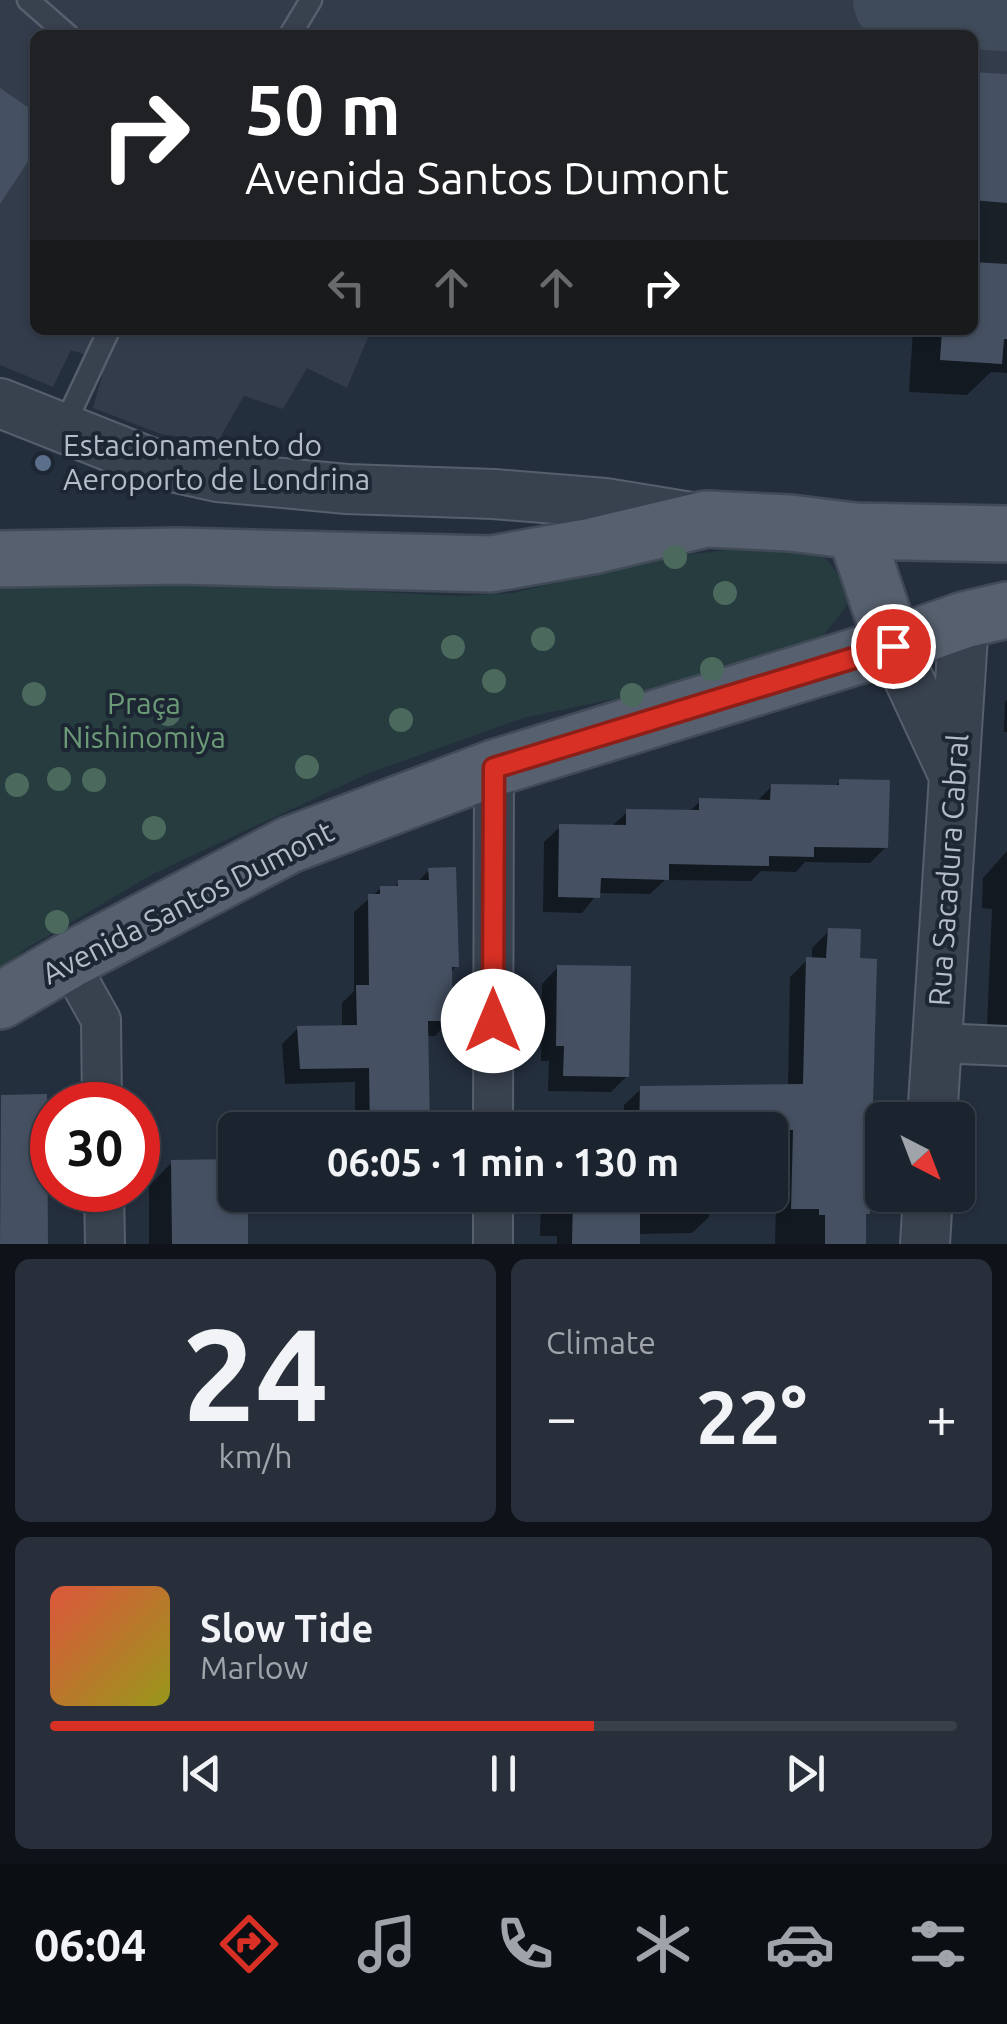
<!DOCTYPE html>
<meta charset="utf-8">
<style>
body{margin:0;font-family:Ubuntu,sans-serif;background:#282f3a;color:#f1f3f6;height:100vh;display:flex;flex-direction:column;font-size:38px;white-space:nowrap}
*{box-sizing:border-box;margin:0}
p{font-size:32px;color:#a0a4aa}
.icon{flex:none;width:55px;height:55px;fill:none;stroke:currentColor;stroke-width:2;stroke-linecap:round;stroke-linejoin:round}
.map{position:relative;height:1244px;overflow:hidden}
.side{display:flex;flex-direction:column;gap:15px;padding:15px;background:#0f1319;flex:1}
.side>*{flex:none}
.banner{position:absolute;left:30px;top:30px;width:948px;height:305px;border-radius:15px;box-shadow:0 2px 8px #0004,0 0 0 2px #39404a;background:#202124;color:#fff;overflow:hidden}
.needle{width:65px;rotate:138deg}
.tools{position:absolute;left:865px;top:1102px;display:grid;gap:20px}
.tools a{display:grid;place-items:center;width:110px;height:110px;border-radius:15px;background:#1b232e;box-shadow:0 2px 8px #0004,0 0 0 2px #39404a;font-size:50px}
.speed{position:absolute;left:30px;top:1082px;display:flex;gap:20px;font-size:50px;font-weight:700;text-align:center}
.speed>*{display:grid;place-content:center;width:130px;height:130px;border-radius:50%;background:#1b232e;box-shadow:0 2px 8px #0004,0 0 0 2px #39404a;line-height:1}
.speed .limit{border:15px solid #d22;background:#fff;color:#111}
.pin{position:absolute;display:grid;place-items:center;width:85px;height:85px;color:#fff;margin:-42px;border:5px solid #fff;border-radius:50%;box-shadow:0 2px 10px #0007}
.me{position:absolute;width:110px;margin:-55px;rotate:0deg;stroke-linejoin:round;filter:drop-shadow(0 0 8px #0008)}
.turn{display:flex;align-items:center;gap:35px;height:210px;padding:0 50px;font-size:45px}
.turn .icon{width:130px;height:130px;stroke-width:2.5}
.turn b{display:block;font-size:70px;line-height:85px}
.lanes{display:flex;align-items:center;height:95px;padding:0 50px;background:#0003;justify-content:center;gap:50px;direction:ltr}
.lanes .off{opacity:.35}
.big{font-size:75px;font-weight:700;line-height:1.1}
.side .widget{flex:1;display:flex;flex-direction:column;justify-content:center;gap:15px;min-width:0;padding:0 35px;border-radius:15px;background:#282f3a}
.side .dial{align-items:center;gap:0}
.dial b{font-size:130px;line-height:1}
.song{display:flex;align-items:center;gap:30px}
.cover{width:120px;height:120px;border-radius:15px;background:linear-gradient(135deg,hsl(10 70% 55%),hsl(60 70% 35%))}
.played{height:10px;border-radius:5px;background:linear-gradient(90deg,#d93025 60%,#39404a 60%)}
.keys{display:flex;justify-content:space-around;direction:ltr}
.heat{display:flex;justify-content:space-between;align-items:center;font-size:55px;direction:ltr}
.side .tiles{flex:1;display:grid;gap:15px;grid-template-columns:1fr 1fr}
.widget:last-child{grid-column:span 2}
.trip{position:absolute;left:218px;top:1112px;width:570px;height:100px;border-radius:15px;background:#1b232e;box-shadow:0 2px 8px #0004,0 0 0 2px #39404a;font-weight:700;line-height:100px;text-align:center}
.menu{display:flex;height:160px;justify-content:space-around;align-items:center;background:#0b0e12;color:#a0a4aa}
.menu .icon{width:70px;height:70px}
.menu .active{color:#d93025}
.menu b{font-size:45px;color:#f1f3f6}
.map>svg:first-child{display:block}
.airport{fill:#323c4b}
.green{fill:#263c3f}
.shadow{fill:#0007}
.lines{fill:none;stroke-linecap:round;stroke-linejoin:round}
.taxiway{stroke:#3f4a5a;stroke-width:92}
.building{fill:#455162}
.service-casing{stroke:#565f6c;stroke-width:25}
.minor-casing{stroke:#565f6c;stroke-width:42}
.tertiary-casing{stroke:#565f6c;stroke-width:52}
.primary-casing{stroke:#414a57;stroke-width:60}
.service{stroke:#38414e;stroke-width:20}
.minor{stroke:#38414e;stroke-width:38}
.tertiary{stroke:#38414e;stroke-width:48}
.primary{stroke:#56606e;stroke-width:55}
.tree{fill:#4b6a5d}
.route-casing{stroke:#8d1f18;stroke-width:25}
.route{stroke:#d93025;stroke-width:18}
.service-dot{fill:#5c6f8a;stroke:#1d2633;stroke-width:4}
.labels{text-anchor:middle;stroke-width:8;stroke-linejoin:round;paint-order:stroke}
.poi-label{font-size:30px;fill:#b4bcc9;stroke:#1d2633;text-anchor:start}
.park-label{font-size:30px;fill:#6b9a76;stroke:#1d2633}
.street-label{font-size:30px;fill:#b4bcc9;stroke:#1d2633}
</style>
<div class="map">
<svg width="1007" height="1244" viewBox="0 0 1007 1244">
<rect width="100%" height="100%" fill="#242f3e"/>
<path class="airport" d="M 0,0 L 1007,0 L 1007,339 L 1004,340 L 1002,364 L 940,360 L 942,330 L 972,330 L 972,35 L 35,35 L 35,330 L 371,330 L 347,388 L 307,368 L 283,409 L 244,396 L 217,443 L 161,434 L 93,408 L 106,361 L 71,350 L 53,387 L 0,365 Z"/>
<path class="green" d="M 793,542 C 829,555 838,567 848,604 L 819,641 L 699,681 L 523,718 L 369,773 L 153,874 L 24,950 L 0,970 L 0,581 L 77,576 L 456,596 L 513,593 L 661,558 Z"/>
<path class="shadow" d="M 972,74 L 1007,76 L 1007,373 L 991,372 L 967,395 L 909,392 L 913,330 L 972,330 Z
M 1007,700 L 1007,732 L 1004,732 L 1005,702 Z
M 840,782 L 886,847 L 870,863 L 805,862 L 796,872 L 761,871 L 751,881 L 665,880 L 650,894 L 598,893 L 582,913 L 543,912 L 544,842 L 560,827 L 611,827 L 627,812 L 688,813 L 700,801 L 756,802 L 772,786 L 834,787 Z
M 1007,851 L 1007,1028 L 987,1027 L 992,909 L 982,908 L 983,878 Z
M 429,870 L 456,966 L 450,973 L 450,1020 L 435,1036 L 426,1036 L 427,1130 L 352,1130 L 355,1127 L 355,1082 L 285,1084 L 282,1044 L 298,1028 L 342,1027 L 342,1003 L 354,991 L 354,912 L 381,888 L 393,888 L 399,883 L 417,883 Z
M 829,931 L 868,1213 L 864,1217 L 863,1244 L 775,1244 L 777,1166 L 770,1166 L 770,1130 L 624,1130 L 624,1105 L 641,1089 L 788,1087 L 790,977 L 807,960 L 812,960 L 812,948 Z
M 558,967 L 627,1076 L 611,1092 L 548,1091 L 549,1061 L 541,1061 L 542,984 Z
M 2,1097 L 45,1244 L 0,1244 Z
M 235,1161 L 235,1195 L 245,1195 L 246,1244 L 149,1244 L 149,1186 L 172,1162 Z
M 541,1195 L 709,1195 L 709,1217 L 692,1233 L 637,1234 L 637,1244 L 557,1244 L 557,1236 L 540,1236 Z"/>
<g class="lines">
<path class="taxiway" d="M 899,0 L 1007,5"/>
</g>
<path class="building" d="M 972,72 L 1007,74 L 1007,203 L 972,200 Z
M 0,88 L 35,112 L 35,151 L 0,204 Z
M 972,262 L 1007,264 L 1007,339 L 1004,339 L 1002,364 L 940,360 L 942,330 L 972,330 Z
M 839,779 L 890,780 L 888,848 L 814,847 L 814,857 L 769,856 L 769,866 L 669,864 L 669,880 L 601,878 L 600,898 L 558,897 L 559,824 L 626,825 L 626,809 L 699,810 L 699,798 L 770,800 L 771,784 L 839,785 Z
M 456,867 L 459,967 L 452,967 L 453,1021 L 428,1021 L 430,1130 L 370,1130 L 369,1068 L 300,1069 L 297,1026 L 357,1025 L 356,985 L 369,985 L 368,894 L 380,894 L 380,886 L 398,886 L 398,880 L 429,880 L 428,868 Z
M 828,928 L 861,929 L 860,958 L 877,959 L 870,1214 L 866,1214 L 866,1244 L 825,1244 L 825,1215 L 819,1215 L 819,1209 L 791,1209 L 793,1130 L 639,1130 L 640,1086 L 803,1084 L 806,957 L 826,958 Z
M 557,965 L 631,966 L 629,1077 L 563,1076 L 564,1046 L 556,1046 Z
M 47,1094 L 48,1244 L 0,1244 L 1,1095 Z
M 235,1159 L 235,1195 L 248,1195 L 248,1244 L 172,1244 L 171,1160 Z
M 573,1195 L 640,1195 L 640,1244 L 572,1244 Z"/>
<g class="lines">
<defs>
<path id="service" d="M 28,0 L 68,35
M 290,35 L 311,0
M 64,426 L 109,330"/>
<path id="minor" d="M 68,961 L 101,1020 L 102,1105
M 937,1043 L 1007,1046
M 493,1130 L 494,768
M 104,1190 L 105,1244
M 493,1244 L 493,1195"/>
<path id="tertiary" d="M 0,403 L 149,462 L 218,477 L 347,489 L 494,494 L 605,503 L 697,518
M 893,645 L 952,772
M 932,1120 L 964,620
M 925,1244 L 928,1195"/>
<path id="primary" d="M 855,531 L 893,645
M 0,559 L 180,556 L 491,564 L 592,546 L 706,519 L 790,523 L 855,531 L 1007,534
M 0,1001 L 68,961 L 289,845 L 494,768 L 893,645 L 964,620 L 1007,610"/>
</defs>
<use href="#service" class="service-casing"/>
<use href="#minor" class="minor-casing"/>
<use href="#tertiary" class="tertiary-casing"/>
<use href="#primary" class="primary-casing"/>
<use href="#service" class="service"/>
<use href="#minor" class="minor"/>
<use href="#tertiary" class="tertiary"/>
<use href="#primary" class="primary"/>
</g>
<g class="tree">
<circle cx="675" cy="557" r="12"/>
<circle cx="725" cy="593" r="12"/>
<circle cx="543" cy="639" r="12"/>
<circle cx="453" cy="647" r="12"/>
<circle cx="712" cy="669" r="12"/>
<circle cx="494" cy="681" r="12"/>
<circle cx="34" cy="694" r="12"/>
<circle cx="632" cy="695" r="12"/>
<circle cx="168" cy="714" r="12"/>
<circle cx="401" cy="720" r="12"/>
<circle cx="307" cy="767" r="12"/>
<circle cx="59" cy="779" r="12"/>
<circle cx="94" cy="780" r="12"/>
<circle cx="17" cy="785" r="12"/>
<circle cx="154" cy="828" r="12"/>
<circle cx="57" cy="922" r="12"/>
</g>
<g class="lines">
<defs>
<path id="route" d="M 493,1021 L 494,768 L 893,646"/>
</defs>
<use href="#route" class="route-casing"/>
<use href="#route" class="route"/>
</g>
<circle class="service-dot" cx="43" cy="463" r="10"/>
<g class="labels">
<g class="poi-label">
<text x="63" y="456">Estacionamento do<tspan x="63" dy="34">Aeroporto de Londrina</tspan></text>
</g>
<g class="park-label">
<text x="144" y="714">Praça<tspan x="144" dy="34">Nishinomiya</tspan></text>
</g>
<g class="street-label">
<text transform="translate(949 870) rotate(-86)" y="10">Rua Sacadura Cabral</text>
<text transform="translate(188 903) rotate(-27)" y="10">Avenida Santos Dumont</text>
</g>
</g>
</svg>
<div class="tools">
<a><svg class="needle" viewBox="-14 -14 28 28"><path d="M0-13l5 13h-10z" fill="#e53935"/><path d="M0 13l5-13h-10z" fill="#a0a4aa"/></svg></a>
</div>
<div class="speed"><div class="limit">30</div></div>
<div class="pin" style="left:893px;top:646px;background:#d93025"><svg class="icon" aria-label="arrive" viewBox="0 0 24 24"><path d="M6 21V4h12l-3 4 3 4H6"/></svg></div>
<svg class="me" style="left:493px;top:1021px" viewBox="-20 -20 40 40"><circle r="19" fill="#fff"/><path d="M0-13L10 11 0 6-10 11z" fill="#d93025"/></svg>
<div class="trip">06:05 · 1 min · 130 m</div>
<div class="banner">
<div class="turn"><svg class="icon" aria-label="right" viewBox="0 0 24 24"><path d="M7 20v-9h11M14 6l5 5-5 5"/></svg><div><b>50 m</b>Avenida Santos Dumont</div></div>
<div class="lanes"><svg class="icon off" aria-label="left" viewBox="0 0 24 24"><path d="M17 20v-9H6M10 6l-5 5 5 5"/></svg><svg class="icon off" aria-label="ahead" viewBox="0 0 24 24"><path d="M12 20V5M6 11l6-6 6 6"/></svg><svg class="icon off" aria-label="ahead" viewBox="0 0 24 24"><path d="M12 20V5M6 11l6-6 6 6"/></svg><svg class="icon" aria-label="right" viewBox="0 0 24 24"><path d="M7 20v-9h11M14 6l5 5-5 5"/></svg></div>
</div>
</div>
<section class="side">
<div class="tiles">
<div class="widget dial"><b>24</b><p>km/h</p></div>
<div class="widget"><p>Climate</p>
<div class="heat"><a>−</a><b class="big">22°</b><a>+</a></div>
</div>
<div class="widget">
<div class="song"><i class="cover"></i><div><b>Slow Tide</b><p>Marlow</p></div></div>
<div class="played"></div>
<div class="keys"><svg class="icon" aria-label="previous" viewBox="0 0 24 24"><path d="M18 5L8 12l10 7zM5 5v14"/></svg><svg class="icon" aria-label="pause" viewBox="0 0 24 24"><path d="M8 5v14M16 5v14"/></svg><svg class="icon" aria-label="next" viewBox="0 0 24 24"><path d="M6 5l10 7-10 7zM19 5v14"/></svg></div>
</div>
</div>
</section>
<nav class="menu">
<b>06:04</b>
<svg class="icon active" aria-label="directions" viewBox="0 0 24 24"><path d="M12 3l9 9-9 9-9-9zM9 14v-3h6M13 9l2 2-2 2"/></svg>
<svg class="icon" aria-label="music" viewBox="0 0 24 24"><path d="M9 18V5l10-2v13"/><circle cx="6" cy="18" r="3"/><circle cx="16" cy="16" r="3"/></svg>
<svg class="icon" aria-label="phone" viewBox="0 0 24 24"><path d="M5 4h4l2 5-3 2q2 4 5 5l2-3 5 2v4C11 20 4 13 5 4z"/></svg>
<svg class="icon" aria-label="climate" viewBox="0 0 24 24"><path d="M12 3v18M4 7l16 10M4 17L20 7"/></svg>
<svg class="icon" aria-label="car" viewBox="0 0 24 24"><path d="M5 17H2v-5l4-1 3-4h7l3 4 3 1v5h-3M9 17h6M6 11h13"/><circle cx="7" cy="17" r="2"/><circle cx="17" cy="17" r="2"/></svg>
<svg class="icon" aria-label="filters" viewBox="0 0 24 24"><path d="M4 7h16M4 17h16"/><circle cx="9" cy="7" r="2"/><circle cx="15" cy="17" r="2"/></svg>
</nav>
